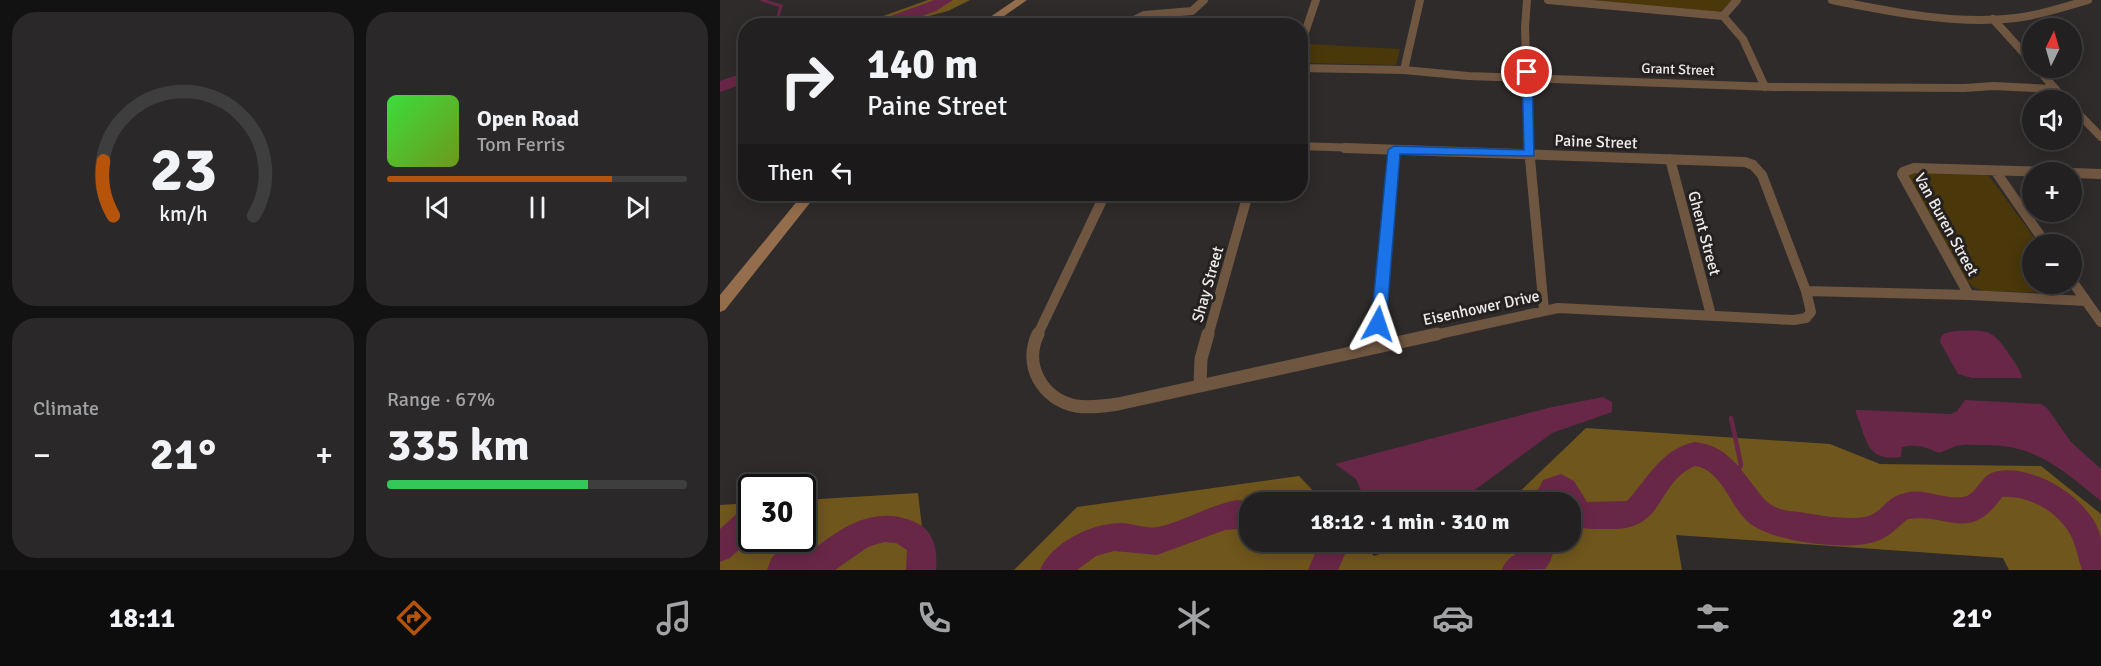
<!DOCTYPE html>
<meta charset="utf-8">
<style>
body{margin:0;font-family:Signika,sans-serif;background:#2a2829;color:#f1f3f6;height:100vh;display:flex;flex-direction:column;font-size:22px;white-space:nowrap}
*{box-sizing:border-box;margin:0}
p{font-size:20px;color:#a2a3a5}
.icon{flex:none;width:33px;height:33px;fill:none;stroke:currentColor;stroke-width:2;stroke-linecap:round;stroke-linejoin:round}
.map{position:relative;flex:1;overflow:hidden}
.sheet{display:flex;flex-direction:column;gap:12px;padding:12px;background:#131212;width:720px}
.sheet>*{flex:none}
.hud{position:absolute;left:18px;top:18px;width:570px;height:183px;border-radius:24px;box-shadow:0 3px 15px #0003,0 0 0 2px #3f3e3e;background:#222020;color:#f1f3f6;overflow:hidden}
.needle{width:39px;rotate:5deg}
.fabs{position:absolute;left:1302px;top:18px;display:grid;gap:12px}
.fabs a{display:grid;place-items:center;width:60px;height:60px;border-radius:50%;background:#222020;box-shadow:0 3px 15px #0003,0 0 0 2px #3f3e3e;font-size:30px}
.speed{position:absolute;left:18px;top:474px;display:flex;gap:12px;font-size:30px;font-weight:700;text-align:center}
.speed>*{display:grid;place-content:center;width:78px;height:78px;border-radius:50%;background:#222020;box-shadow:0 3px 15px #0003,0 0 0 2px #3f3e3e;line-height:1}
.speed .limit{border:3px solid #111;border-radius:9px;background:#fff;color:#111}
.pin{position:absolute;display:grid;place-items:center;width:51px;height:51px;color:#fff;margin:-26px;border:3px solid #fff;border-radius:50%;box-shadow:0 2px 6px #0007}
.me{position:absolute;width:66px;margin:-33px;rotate:5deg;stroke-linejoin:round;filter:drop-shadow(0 0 4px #0008)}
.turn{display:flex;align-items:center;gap:21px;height:126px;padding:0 30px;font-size:27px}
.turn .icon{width:78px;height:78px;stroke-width:2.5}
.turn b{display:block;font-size:42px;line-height:51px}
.then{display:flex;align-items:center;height:57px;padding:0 30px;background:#0003;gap:12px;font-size:22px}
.big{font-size:45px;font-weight:800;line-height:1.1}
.sheet .widget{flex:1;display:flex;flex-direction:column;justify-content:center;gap:9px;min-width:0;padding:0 21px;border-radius:24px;background:#2a2829}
.sheet .dial{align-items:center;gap:0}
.dial svg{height:156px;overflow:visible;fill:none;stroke:#3f3e3e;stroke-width:7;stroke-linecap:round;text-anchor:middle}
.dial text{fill:#f1f3f6;stroke:none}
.song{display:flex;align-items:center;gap:18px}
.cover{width:72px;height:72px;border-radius:9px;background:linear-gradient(135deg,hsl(120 70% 55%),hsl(80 70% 35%))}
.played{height:6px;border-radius:3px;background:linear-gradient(90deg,#b45309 75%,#3f3e3e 75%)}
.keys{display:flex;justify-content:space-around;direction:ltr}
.heat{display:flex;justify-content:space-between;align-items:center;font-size:33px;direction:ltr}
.charge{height:9px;border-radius:4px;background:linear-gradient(90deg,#34c759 67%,#3f3e3e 0)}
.sheet .tiles{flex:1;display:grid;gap:12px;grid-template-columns:repeat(2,1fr)}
.trip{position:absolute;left:519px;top:492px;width:342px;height:60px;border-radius:24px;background:#222020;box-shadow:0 3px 15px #0003,0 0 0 2px #3f3e3e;font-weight:800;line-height:60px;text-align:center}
.tabs{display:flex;height:96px;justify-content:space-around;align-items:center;background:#0e0d0d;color:#a2a3a5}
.tabs .icon{width:42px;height:42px}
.tabs .selected{color:#b45309}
.tabs b{font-size:27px;color:#f1f3f6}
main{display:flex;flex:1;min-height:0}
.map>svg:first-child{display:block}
.green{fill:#4a370a}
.forest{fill:#6f561c}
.water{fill:#692747}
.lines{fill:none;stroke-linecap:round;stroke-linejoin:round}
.stream-far1{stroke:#692747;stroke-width:3}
.stream{stroke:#692747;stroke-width:4.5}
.river{fill:#692747;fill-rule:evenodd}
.street-far2{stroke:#6f5641;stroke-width:8}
.street-far1{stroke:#6f5641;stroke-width:10}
.street{stroke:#6f5641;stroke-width:13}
.secondary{fill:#946d4c;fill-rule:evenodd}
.route{fill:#1a73e8;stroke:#114b97;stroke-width:1.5}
.labels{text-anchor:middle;stroke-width:6;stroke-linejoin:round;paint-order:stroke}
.far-street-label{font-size:14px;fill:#eeeceb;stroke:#242120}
.street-label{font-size:16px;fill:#eeeceb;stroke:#242120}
</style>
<main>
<section class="sheet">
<div class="tiles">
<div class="widget dial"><svg viewBox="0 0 100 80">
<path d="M14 69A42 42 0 1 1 86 69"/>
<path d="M14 69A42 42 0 0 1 9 41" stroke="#b45309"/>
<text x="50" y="56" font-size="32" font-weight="700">23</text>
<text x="50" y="72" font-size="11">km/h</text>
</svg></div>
<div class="widget">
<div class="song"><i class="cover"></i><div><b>Open Road</b><p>Tom Ferris</p></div></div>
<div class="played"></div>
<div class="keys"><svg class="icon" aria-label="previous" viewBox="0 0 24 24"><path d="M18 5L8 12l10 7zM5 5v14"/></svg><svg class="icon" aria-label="pause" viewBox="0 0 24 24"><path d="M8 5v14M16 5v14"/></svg><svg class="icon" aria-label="next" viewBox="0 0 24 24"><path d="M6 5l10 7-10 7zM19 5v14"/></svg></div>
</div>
<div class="widget"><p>Climate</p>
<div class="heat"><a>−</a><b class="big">21°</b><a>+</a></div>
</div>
<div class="widget"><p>Range · 67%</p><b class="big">335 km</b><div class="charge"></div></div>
</div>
</section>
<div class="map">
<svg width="1381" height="570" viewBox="0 0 1381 570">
<rect width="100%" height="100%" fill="#2e2b2a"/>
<path class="green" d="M 848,0 L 1012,0 L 999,13 Z
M 588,44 L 680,49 L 676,65 L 582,63 Z
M 1189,173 L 1261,173 L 1270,177 L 1319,244 L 1312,244 L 1312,284 L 1346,284 L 1349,291 L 1342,293 L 1265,291 L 1255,288 L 1247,281 L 1189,179 Z"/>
<path class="forest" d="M 208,0 L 250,0 L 228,11 L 175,25 L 118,25 L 123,18 L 163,16 Z
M 866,428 L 1110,444 L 1160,464 L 1321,466 L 1381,514 L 1381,570 L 1289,570 L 1283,558 L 956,535 L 962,570 L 294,570 L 357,507 L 579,476 L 604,502 L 530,502 L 530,542 L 640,542 L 654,556 L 696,542 L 850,542 L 850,502 L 789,502 Z
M 198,493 L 207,570 L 0,570 L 0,505 L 31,503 L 32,538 L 82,538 L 83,500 Z"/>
<path class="water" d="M 1235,331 C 1268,330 1272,328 1291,357 C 1295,364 1301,370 1302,378 L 1252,378 L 1238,374 L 1220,342 L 1221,337 L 1225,333 Z
M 883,397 L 892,402 L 892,412 L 832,433 L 740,501 L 734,502 L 646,502 L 636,479 L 615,464 L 832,407 Z
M 1245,400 L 1321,404 L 1327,408 L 1351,442 L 1381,469 L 1381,501 C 1341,469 1318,445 1264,445 C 1255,445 1245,444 1236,446 C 1231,448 1225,451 1219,453 C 1205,447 1198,444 1182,447 L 1181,457 C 1146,462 1147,440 1136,413 L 1136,410 L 1142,410 L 1231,414 L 1237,411 Z"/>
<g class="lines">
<path class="stream-far1" d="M 42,0 L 61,6 L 57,20 L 60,26
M 95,26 L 131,18 L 136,26"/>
<path class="stream" d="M 1011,418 L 1021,465 L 1013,479"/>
<path class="river" d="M 214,0 L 233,0 L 216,11 L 175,26 L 150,26 L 152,23 Z
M 26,72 L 26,83 L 0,92 L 0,81 Z
M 975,442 C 1007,446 1018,466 1037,490 C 1041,496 1046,502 1053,506 C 1060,510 1070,511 1079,512 C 1096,515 1136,522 1151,515 C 1164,509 1167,497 1185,493 C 1204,487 1224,500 1243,497 C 1257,495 1260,476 1274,472 C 1313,462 1372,499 1381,538 C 1381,548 1381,560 1381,570 L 1362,570 C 1358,558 1356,545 1350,534 C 1337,511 1308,495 1282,497 C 1249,544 1230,513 1188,519 C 1176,528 1169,538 1154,542 C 1125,551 1051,542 1028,522 C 1010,506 1002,470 975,466 C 934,484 947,531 888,529 C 875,529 862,530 850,524 L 850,502 L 812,502 L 823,480 L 841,474 L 854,481 L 867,502 L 907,501 C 929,477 941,449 975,442 Z
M 517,500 L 535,502 L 530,502 L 530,528 L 505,530 L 437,555 L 394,551 L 376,556 L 357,570 L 320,570 C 331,543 371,523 401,523 C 413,523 425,529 438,527 C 465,521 489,505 517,500 Z
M 32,505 L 32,538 L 10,558 L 0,562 L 0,529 L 22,509 Z
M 82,509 L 92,513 C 98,528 99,536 93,550 C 123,526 156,505 195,522 C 214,530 218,551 216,570 L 186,570 L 187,550 L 176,543 L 164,542 L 148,547 L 115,570 L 47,570 L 51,559 L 67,538 L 82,538 Z
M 595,542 L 624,542 L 626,552 L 618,570 L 588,570 L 596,551 Z
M 808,542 L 837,542 L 830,562 L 825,569 L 782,570 C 789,552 799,557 808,542 Z"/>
<path class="street-far2" d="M 807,0 L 805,27 L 809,149
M 828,0 L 1003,16
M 1017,0 L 1003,16 L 1023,39 L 1045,87
M 1112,0 C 1172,12 1235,25 1296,18 C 1321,15 1344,7 1368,0
M 1273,19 L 1312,62
M 402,26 L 424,15 L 472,11 L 484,0
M 580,47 L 596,0
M 580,68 L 684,70 L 748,76 L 1054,87 L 1244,88 L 1274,86 L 1334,89
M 1317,68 L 1345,100
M 684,70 L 700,0
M 1352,107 L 1381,137
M 580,146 L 667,149"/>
<path class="street-far1" d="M 625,148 L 1025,162 L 1033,165 L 1042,175 L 1086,291
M 809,148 L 824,310
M 950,159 L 991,315
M 1276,172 L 1326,244
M 1352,173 L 1381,174
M 1352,281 L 1381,322
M 1249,295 L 1182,174 L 1183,172 L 1194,168 L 1331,172
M 317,336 L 385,194
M 488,336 L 528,194
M 661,336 L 658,324 L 674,150
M 710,336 L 838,308 L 1074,320 L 1086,318 L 1091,312 L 1086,291 L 1249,295 L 1366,301"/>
<path class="street" d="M 318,334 C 303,365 322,399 356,406 C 370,408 384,406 398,404 L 717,334
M 661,334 L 664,345
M 480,384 L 481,359 L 488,334"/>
<path class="secondary" d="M 295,0 L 307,0 L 270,26 L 257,26 Z
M 83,194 L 97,194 L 5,310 L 0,312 L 0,295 Z"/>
</g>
<path class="route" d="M 807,69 L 812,72 L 814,156 L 680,154 L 666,324 L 664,328 L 653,328 L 651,324 L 668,150 L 674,146 L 804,150 L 802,72 Z"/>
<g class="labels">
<g class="far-street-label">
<text transform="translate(958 69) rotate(2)" y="5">Grant Street</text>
</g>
<g class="street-label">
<text transform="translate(876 141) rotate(2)" y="6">Paine Street</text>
<text transform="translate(1227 224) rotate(61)" y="6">Van Buren Street</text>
<text transform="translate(985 233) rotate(75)" y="6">Ghent Street</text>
<text transform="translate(487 284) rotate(-74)" y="6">Shay Street</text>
<text transform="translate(761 307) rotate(-12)" y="6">Eisenhower Drive</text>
</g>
</g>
</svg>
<div class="fabs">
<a><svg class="needle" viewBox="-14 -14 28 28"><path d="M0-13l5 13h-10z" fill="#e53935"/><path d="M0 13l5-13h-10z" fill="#a2a3a5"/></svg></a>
<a><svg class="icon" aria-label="sound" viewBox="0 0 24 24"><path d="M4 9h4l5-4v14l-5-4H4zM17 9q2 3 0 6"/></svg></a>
<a>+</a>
<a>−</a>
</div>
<div class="speed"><div class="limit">30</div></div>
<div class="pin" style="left:807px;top:72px;background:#d93025"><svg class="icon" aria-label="arrive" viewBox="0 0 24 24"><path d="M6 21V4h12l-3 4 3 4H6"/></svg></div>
<svg class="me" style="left:658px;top:324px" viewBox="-20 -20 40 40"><path d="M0-17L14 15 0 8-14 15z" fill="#1a73e8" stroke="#fff" stroke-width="4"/></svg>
<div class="trip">18:12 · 1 min · 310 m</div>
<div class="hud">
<div class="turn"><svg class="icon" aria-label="right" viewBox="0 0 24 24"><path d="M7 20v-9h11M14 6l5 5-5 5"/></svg><div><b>140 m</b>Paine Street</div></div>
<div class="then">Then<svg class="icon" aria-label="left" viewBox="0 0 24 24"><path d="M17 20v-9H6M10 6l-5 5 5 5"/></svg></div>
</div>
</div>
</main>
<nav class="tabs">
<b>18:11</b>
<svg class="icon selected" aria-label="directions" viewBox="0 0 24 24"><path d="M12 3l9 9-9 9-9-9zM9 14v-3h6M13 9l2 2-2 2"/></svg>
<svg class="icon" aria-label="music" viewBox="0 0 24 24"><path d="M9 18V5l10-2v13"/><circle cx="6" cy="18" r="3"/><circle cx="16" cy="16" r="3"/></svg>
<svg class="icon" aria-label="phone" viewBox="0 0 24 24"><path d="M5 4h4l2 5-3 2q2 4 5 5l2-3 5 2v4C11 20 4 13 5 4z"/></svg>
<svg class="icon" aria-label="climate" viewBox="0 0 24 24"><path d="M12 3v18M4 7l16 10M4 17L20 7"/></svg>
<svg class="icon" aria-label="car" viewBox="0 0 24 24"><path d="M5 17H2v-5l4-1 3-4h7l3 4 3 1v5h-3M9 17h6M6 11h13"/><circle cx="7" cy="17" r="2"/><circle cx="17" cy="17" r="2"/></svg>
<svg class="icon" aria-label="filters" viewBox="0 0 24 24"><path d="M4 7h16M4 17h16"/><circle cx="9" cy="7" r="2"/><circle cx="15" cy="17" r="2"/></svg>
<b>21°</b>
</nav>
